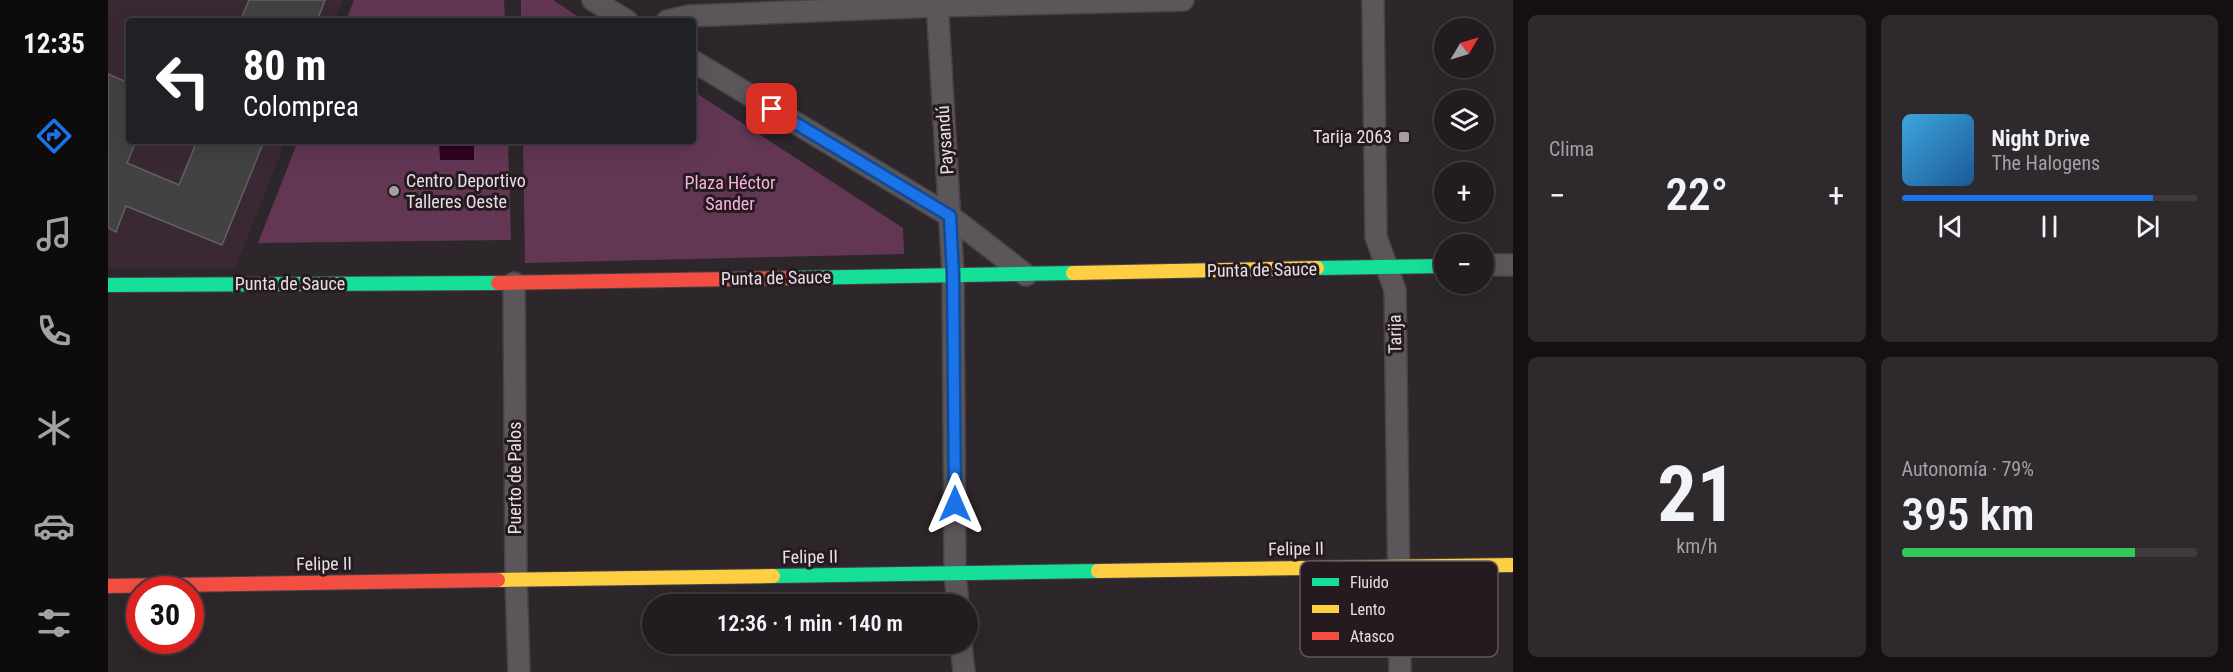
<!DOCTYPE html>
<html lang="es">
<meta charset="utf-8">
<style>
body{margin:0;font-family:"Roboto Condensed",sans-serif;background:#2e292d;color:#f1f3f6;height:100vh;display:flex;flex-direction:column;font-size:22px;white-space:nowrap}
*{box-sizing:border-box;margin:0}
p{font-size:20px;color:#a2a1a5}
.icon{flex:none;width:33px;height:33px;fill:none;stroke:currentColor;stroke-width:2;stroke-linecap:round;stroke-linejoin:round}
.map{position:relative;flex:1;overflow:hidden}
.drawer{display:flex;flex-direction:column;gap:15px;padding:15px;background:#130f12;width:720px}
.drawer>*{flex:none}
.banner{position:absolute;left:18px;top:18px;width:570px;height:126px;border-radius:6px;box-shadow:0 6px 24px #0002,0 0 0 2px #3f3a3e;background:#202124;color:#fff;overflow:hidden}
.needle{width:39px;rotate:52deg}
.controls{position:absolute;left:1326px;top:18px;display:grid;gap:12px}
.controls a{display:grid;place-items:center;width:60px;height:60px;border-radius:50%;background:#221c20;box-shadow:0 6px 24px #0002,0 0 0 2px #3f3a3e;font-size:30px}
.speed{position:absolute;left:18px;top:576px;display:flex;gap:12px;font-size:30px;font-weight:700;text-align:center}
.speed>*{display:grid;place-content:center;width:78px;height:78px;border-radius:50%;background:#221c20;box-shadow:0 6px 24px #0002,0 0 0 2px #3f3a3e;line-height:1}
.speed .limit{border:9px solid #d22;background:#fff;color:#111}
.pin{position:absolute;display:grid;place-items:center;width:51px;height:51px;color:#fff;margin:-26px;border-radius:12px;box-shadow:0 3px 9px #0006}
.me{position:absolute;width:66px;margin:-33px;rotate:0deg;stroke-linejoin:round;filter:drop-shadow(0 0 4px #0008)}
.turn{display:flex;align-items:center;gap:21px;height:126px;padding:0 18px;font-size:27px}
.turn .icon{width:78px;height:78px;stroke-width:2.5}
.turn b{display:block;font-size:42px;line-height:51px}
.big{font-size:45px;font-weight:600;line-height:1.1}
.drawer .tile{flex:1;display:flex;flex-direction:column;justify-content:center;gap:9px;min-width:0;padding:0 21px;border-radius:9px;background:#2e292d}
.drawer .dial{align-items:center;gap:0}
.dial b{font-size:78px;line-height:1}
.song{display:flex;align-items:center;gap:18px}
.cover{width:72px;height:72px;border-radius:9px;background:linear-gradient(135deg,hsl(200 70% 55%),hsl(210 70% 35%))}
.played{height:6px;border-radius:3px;background:linear-gradient(90deg,#1a73e8 85%,#3f3a3e 85%)}
.keys{display:flex;justify-content:space-around;direction:ltr}
.heat{display:flex;justify-content:space-between;align-items:center;font-size:33px;direction:ltr}
.charge{height:9px;border-radius:4px;background:linear-gradient(90deg,#34c759 79%,#3f3a3e 0)}
.drawer .tiles{flex:1;display:grid;gap:15px;grid-template-columns:repeat(2,1fr)}
.trip{position:absolute;left:534px;top:594px;width:336px;height:60px;border-radius:30px;background:#221c20;box-shadow:0 6px 24px #0002,0 0 0 2px #3f3a3e;font-weight:600;line-height:60px;text-align:center}
main{display:flex;flex:1;min-height:0}
.tab-bar{display:flex;flex-direction:column;width:108px;justify-content:space-around;align-items:center;background:#0e0b0d;color:#a2a1a5}
.tab-bar .icon{width:42px;height:42px}
.tab-bar .current{color:#1a73e8}
.tab-bar b{font-size:27px;color:#f1f3f6}
.map>svg:first-child{display:block}
.built{fill:#3a2934}
.green{fill:#633754}
.water{fill:#2c0320}
.building{fill:#424242;stroke:#626162;stroke-width:1.5}
.lines{fill:none;stroke-linecap:round;stroke-linejoin:round}
.street-casing{stroke:#474145;stroke-width:24}
.fast-casing{stroke:#474145;stroke-width:16}
.slow-casing{stroke:#474145;stroke-width:16}
.jam-casing{stroke:#474145;stroke-width:16}
.street{stroke:#5b5659;stroke-width:21}
.fast{stroke:#16e098;stroke-width:14}
.slow{stroke:#ffcf43;stroke-width:14}
.jam{stroke:#f24e42;stroke-width:14}
.route-casing{stroke:#114b97;stroke-width:15}
.route{stroke:#1a73e8;stroke-width:10}
.poi-dot{fill:#a69ea2;stroke:#261a21;stroke-width:2}
.labels{text-anchor:middle;stroke-width:6;stroke-linejoin:round;paint-order:stroke}
.poi-label{font-size:18px;fill:#e7dfe3;stroke:#261a21;text-anchor:end}
.street-label{font-size:18px;fill:#e7dfe3;stroke:#261a21}
.park-label{font-size:18px;fill:#f7b2db;stroke:#261a21}
.key{fill:#261a21;stroke:#60555b;stroke-width:1.5}
.key-label{font-size:16px;fill:#e7dfe3}
</style>
<main>
<nav class="tab-bar">
<b>12:35</b>
<svg class="icon current" aria-label="directions" viewBox="0 0 24 24"><path d="M12 3l9 9-9 9-9-9zM9 14v-3h6M13 9l2 2-2 2"/></svg>
<svg class="icon" aria-label="music" viewBox="0 0 24 24"><path d="M9 18V5l10-2v13"/><circle cx="6" cy="18" r="3"/><circle cx="16" cy="16" r="3"/></svg>
<svg class="icon" aria-label="phone" viewBox="0 0 24 24"><path d="M5 4h4l2 5-3 2q2 4 5 5l2-3 5 2v4C11 20 4 13 5 4z"/></svg>
<svg class="icon" aria-label="climate" viewBox="0 0 24 24"><path d="M12 3v18M4 7l16 10M4 17L20 7"/></svg>
<svg class="icon" aria-label="car" viewBox="0 0 24 24"><path d="M5 17H2v-5l4-1 3-4h7l3 4 3 1v5h-3M9 17h6M6 11h13"/><circle cx="7" cy="17" r="2"/><circle cx="17" cy="17" r="2"/></svg>
<svg class="icon" aria-label="filters" viewBox="0 0 24 24"><path d="M4 7h16M4 17h16"/><circle cx="9" cy="7" r="2"/><circle cx="15" cy="17" r="2"/></svg>
</nav>
<div class="map">
<svg width="1405" height="672" viewBox="0 0 1405 672">
<rect width="100%" height="100%" fill="#2d262a"/>
<path class="built" d="M 0,0 L 235,0 L 226,21 L 21,21 L 21,141 L 178,141 L 127,268 L 0,268 Z"/>
<path class="green" d="M 246,0 L 396,0 L 397,21 L 238,21 Z
M 413,0 L 445,0 L 477,21 L 413,21 Z
M 585,91 L 795,228 L 796,254 L 417,263 L 415,141 L 585,141 Z
M 190,141 L 400,141 L 403,240 L 150,243 Z"/>
<path class="water" d="M 331,141 L 366,141 L 366,160 L 332,160 Z"/>
<path class="building" d="M 141,0 L 217,0 L 209,21 L 144,21 L 134,17 Z
M 0,74 L 21,83 L 21,141 L 28,141 L 19,163 L 71,185 L 89,141 L 156,141 L 114,245 L 18,206 L 8,232 L 0,228 Z"/>
<g class="lines">
<defs>
<path id="street" d="M 485,0 L 519,21
M 829,0 L 845,274 L 847,573 L 850,604
M 1265,0 L 1268,237 L 1287,290 L 1292,672
M 559,21 L 581,16 L 829,6 L 1075,0
M 585,61 L 842,216 L 918,275
M 1376,265 L 1405,265
M 406,283 L 408,578 L 411,672
M 853,644 L 856,672"/>
<path id="fast" d="M 1209,268 L 1336,266
M 686,278 L 965,273
M 0,285 L 390,283
M 665,576 L 990,571"/>
<path id="slow" d="M 965,273 L 1209,268
M 990,571 L 1405,565
M 390,580 L 665,576"/>
<path id="jam" d="M 390,283 L 686,278
M 0,586 L 390,580"/>
</defs>
<use href="#street" class="street-casing"/>
<use href="#fast" class="fast-casing"/>
<use href="#slow" class="slow-casing"/>
<use href="#jam" class="jam-casing"/>
<use href="#street" class="street"/>
<use href="#fast" class="fast"/>
<use href="#slow" class="slow"/>
<use href="#jam" class="jam"/>
</g>
<g class="lines">
<defs>
<path id="route" d="M 664,109 L 842,216 L 845,274 L 847,504"/>
</defs>
<use href="#route" class="route-casing"/>
<use href="#route" class="route"/>
</g>
<g class="poi-dot">
<rect x="1290" y="131" width="12" height="12" rx="3"/>
<circle cx="286" cy="191" r="6"/>
</g>
<g class="labels">
<g class="poi-label">
<text x="1284" y="143">Tarija 2063</text>
<text x="298" y="187" text-anchor="start">Centro Deportivo<tspan x="298" dy="21">Talleres Oeste</tspan></text>
</g>
<g class="street-label">
<text transform="translate(837 140) rotate(-94)" y="6">Paysandú</text>
<text transform="translate(1154 270) rotate(-1)" y="6">Punta de Sauce</text>
<text transform="translate(668 278) rotate(-1)" y="6">Punta de Sauce</text>
<text x="182" y="290">Punta de Sauce</text>
<text transform="translate(1287 334) rotate(-91)" y="6">Tarija</text>
<text transform="translate(407 478) rotate(-90)" y="6">Puerto de Palos</text>
<text transform="translate(1188 549) rotate(-1)" y="6">Felipe II</text>
<text transform="translate(702 557) rotate(-1)" y="6">Felipe II</text>
<text transform="translate(216 564) rotate(-1)" y="6">Felipe II</text>
</g>
<g class="park-label">
<text x="622" y="189">Plaza Héctor<tspan x="622" dy="21">Sander</tspan></text>
</g>
</g>
<rect x="1192" y="561" width="198" height="96" rx="9" class="key"/>
<rect x="1204" y="578" width="27" height="8" fill="#16e098"/>
<rect x="1204" y="605" width="27" height="8" fill="#ffcf43"/>
<rect x="1204" y="632" width="27" height="8" fill="#f24e42"/>
<g class="key-label">
<text x="1242" y="588">Fluido</text>
<text x="1242" y="615">Lento</text>
<text x="1242" y="642">Atasco</text>
</g>
</svg>
<div class="controls">
<a><svg class="needle" viewBox="-14 -14 28 28"><path d="M0-13l5 13h-10z" fill="#e53935"/><path d="M0 13l5-13h-10z" fill="#a2a1a5"/></svg></a>
<a><svg class="icon" aria-label="layers" viewBox="0 0 24 24"><path d="M12 4l9 5-9 5-9-5zM3 14l9 5 9-5"/></svg></a>
<a>+</a>
<a>−</a>
</div>
<div class="speed"><div class="limit">30</div></div>
<div class="pin" style="left:664px;top:109px;background:#d93025"><svg class="icon" aria-label="arrive" viewBox="0 0 24 24"><path d="M6 21V4h12l-3 4 3 4H6"/></svg></div>
<svg class="me" style="left:847px;top:504px" viewBox="-20 -20 40 40"><path d="M0-17L14 15 0 8-14 15z" fill="#1a73e8" stroke="#fff" stroke-width="4"/></svg>
<div class="trip">12:36 · 1 min · 140 m</div>
<div class="banner">
<div class="turn"><svg class="icon" aria-label="left" viewBox="0 0 24 24"><path d="M17 20v-9H6M10 6l-5 5 5 5"/></svg><div><b>80 m</b>Colomprea</div></div>
</div>
</div>
<section class="drawer">
<div class="tiles">
<div class="tile"><p>Clima</p>
<div class="heat"><a>−</a><b class="big">22°</b><a>+</a></div>
</div>
<div class="tile">
<div class="song"><i class="cover"></i><div><b>Night Drive</b><p>The Halogens</p></div></div>
<div class="played"></div>
<div class="keys"><svg class="icon" aria-label="previous" viewBox="0 0 24 24"><path d="M18 5L8 12l10 7zM5 5v14"/></svg><svg class="icon" aria-label="pause" viewBox="0 0 24 24"><path d="M8 5v14M16 5v14"/></svg><svg class="icon" aria-label="next" viewBox="0 0 24 24"><path d="M6 5l10 7-10 7zM19 5v14"/></svg></div>
</div>
<div class="tile dial"><b>21</b><p>km/h</p></div>
<div class="tile"><p>Autonomía · 79%</p><b class="big">395 km</b><div class="charge"></div></div>
</div>
</section>
</main>
